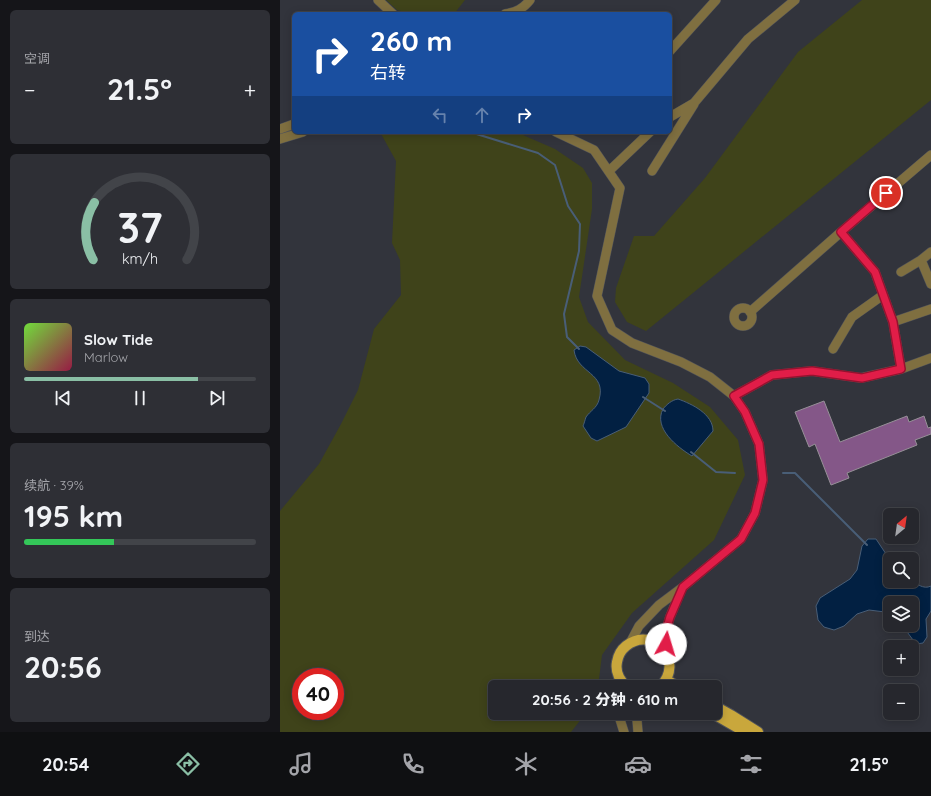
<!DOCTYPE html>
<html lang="zh">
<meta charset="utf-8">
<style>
body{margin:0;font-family:Quicksand,"Noto Sans SC",sans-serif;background:#2e2f35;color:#f1f3f6;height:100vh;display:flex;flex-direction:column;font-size:15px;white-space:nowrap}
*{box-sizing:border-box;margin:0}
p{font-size:13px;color:#a4a5aa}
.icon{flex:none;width:22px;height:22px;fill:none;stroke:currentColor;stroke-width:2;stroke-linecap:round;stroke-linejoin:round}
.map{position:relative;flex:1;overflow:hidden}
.panel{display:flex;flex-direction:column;gap:10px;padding:10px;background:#151519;width:280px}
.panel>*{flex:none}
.hud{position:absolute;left:12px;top:12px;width:380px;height:122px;border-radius:6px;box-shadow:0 2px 10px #0003,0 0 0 1px #424449;background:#1a4fa0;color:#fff;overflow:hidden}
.needle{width:26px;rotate:29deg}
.buttons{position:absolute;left:603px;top:508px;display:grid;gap:8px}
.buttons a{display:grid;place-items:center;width:36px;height:36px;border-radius:6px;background:#26272d;box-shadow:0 2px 10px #0003,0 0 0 1px #424449;font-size:20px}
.speed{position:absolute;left:12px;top:668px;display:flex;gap:8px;font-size:20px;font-weight:700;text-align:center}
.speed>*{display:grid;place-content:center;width:52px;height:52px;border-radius:50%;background:#26272d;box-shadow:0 2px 10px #0003,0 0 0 1px #424449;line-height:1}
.speed .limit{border:6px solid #d22;background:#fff;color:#111}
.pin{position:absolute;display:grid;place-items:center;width:34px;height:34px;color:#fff;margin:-17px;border:2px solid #fff;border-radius:50%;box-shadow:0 1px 4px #0007}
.me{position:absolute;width:44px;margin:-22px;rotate:6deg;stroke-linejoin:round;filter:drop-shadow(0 0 3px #0008)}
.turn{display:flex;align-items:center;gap:14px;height:84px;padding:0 12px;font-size:18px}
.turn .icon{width:52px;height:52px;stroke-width:2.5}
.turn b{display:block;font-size:28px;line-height:34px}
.lanes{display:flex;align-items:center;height:38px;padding:0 12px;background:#0003;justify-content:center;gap:20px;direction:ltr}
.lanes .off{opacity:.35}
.big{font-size:30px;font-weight:800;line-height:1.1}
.panel .widget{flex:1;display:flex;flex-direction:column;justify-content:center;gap:6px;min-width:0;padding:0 14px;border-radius:6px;background:#2e2f35}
.panel .dial{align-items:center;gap:0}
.dial svg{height:104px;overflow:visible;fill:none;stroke:#424449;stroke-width:7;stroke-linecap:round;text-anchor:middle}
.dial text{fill:#f1f3f6;stroke:none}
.song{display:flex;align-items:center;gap:12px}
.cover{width:48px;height:48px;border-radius:6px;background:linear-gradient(135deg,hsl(100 70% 55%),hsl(340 70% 35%))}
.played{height:4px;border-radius:2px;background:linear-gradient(90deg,#8abfa5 75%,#424449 75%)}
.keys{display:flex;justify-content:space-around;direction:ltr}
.heat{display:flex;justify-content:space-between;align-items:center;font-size:22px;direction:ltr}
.charge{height:6px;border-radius:3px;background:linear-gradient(90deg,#34c759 39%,#424449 0)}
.trip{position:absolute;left:208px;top:680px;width:234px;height:40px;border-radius:6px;background:#26272d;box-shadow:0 2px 10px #0003,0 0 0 1px #424449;font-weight:800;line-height:40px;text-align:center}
.menu{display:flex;height:64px;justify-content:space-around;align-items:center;background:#0f1012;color:#a4a5aa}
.menu .icon{width:28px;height:28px}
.menu .selected{color:#8abfa5}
.menu b{font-size:18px;color:#f1f3f6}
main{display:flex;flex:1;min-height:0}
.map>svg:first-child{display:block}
.green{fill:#3f431a;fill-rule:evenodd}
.water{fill:#022042;stroke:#495e77}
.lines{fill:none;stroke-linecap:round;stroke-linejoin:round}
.stream{stroke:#495e77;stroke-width:2}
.building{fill:#845788;stroke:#979098}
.minor-casing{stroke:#505259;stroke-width:10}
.major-casing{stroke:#505259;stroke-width:12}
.minor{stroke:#7f6f40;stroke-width:9}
.major{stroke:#c9a73c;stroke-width:10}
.route-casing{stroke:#92132f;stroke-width:10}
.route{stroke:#e11d48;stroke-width:7}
</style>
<main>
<section class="panel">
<div class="widget"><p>空调</p>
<div class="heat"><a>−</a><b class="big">21.5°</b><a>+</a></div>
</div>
<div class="widget dial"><svg viewBox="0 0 100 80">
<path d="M14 69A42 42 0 1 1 86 69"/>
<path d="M14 69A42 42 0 0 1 15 25" stroke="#8abfa5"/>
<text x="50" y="56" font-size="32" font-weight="700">37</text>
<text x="50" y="72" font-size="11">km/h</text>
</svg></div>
<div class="widget">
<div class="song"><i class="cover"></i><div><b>Slow Tide</b><p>Marlow</p></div></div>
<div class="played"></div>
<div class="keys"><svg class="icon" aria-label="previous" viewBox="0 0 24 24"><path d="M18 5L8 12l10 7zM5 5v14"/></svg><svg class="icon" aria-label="pause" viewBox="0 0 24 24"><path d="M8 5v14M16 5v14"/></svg><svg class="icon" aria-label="next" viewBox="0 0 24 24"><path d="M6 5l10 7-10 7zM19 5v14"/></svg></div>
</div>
<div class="widget"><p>续航 · 39%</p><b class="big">195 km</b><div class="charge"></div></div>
<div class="widget"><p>到达</p><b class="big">20:56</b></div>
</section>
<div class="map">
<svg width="651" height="732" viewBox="0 0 651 732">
<rect width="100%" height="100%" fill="#32343c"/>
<path class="green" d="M 106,0 L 185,0 L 174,14 L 133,14 L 117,10 Z
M 582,0 L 651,0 L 651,100 L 366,331 L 347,322 L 335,302 L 336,288 L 354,236 L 374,236 L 425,178 L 518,52 Z
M 100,132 L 236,132 L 275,149 L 303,168 L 312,183 L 312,209 L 299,297 L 308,322 L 345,360 L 393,383 L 430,407 L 458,440 L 465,475 L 434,540 L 352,613 L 322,655 L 318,687 L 215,687 L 215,713 L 306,713 L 291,732 L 0,732 L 0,511 L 39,464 L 61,424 L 78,390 L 94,329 L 121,295 L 120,260 L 112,243 L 116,161 ZM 21,677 L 55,677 L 55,711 L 21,711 Z"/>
<path class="water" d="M 300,346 L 306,347 L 339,371 L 365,378 L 369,384 L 369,393 L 346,427 L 317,441 L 311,438 L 303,426 C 304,424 305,420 306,417 C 310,411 317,408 319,400 C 327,372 297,374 294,350 Z
M 398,399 C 412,404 433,414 433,431 L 412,456 C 397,447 373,428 383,409 C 387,404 392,400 398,399 Z
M 588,539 L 596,539 L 610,560 L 610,581 C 616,581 624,579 630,581 C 637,583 643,590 651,586 L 651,611 L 646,619 L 647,637 L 643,643 L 636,644 L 622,625 L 632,625 L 632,603 L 610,603 L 610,615 L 605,612 L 589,610 L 577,614 L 564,626 L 554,630 L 544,627 L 538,620 L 536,606 L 540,598 L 570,579 L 577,570 L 582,546 Z"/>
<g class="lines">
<path class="stream" d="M 190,132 L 258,153 L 275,165 L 288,206 L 300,224 L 299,251 L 284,314 L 287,337 L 299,349
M 363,397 L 385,411
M 411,452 L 436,472 L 455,473
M 503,473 L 515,473 L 587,545"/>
</g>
<path class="building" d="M 544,401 L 560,442 L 627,416 L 629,422 L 644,416 L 648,428 L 651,427 L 651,434 L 635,440 L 637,445 L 567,473 L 569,478 L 551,485 L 535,444 L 529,447 L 515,412 Z"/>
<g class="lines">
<defs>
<path id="minor" d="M 98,0 L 113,14
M 225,14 C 236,12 243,9 250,0
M 390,51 L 436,0
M 390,117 L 414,103 L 468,39 L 515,0
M 0,129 L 14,124
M 276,132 L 314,150 L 340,188 L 317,296 L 332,330 L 352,343 L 401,362 L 430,377 L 454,396 L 465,412 L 479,444 L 483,480 L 475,513 L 461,539 L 403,587 L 379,605 L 359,626 L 350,643
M 0,139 L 23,132
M 329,171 L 370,132
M 372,171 L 414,104
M 561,232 L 595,272 L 613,322 L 621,369
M 641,260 L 651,284
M 621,272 L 641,260 L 651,252
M454 317a9 9 0 1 1 18 0a9 9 0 1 1-18 0Z
M 470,312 L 561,232 L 651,155
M 613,322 L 651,309
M 553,349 L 572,317 L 603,295
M 454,396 L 492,375 L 532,371 L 581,378 L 621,369 L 651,358
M 386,653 L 385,634 L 390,617 L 402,588
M 338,713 L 344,732
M 358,732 L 357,720 L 359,713"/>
<path id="major" d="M 386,680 L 399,687
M 347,687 C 340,681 335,672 337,662 C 338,656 341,650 346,646 C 373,624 406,662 380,687
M 435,706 L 451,715 L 478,732
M 432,713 L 465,732"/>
</defs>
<use href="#minor" class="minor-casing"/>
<use href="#major" class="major-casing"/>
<use href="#minor" class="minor"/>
<use href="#major" class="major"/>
</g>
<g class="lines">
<defs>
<path id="route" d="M 386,644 L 385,634 L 390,617 L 403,587 L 461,539 L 475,513 L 483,480 L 479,444 L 465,412 L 454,396 L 492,375 L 532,371 L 582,378 L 621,369 L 613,322 L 595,272 L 561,232 L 606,193"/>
</defs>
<use href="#route" class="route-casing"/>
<use href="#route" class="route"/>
</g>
</svg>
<div class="buttons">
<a><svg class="needle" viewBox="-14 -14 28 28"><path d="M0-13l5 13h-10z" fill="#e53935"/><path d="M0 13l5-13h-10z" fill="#a4a5aa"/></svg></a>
<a><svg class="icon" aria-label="search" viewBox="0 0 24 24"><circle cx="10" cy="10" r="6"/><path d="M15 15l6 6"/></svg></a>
<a><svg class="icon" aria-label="layers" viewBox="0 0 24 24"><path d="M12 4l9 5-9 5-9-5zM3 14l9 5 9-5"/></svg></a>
<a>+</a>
<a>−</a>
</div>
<div class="speed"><div class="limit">40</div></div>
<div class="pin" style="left:606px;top:193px;background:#d93025"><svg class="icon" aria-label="arrive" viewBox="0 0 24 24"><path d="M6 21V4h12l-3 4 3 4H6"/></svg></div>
<svg class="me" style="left:386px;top:644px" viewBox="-20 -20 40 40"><circle r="19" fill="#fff"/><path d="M0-13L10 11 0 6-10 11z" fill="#e11d48"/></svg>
<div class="trip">20:56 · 2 分钟 · 610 m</div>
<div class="hud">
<div class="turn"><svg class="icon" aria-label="right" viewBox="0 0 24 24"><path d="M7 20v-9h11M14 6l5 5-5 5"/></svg><div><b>260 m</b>右转</div></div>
<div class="lanes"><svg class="icon off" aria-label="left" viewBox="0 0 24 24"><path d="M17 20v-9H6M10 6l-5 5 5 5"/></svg><svg class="icon off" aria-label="ahead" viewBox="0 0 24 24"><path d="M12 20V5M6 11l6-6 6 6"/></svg><svg class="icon" aria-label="right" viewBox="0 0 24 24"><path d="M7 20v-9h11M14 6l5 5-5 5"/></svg></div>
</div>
</div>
</main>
<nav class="menu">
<b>20:54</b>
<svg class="icon selected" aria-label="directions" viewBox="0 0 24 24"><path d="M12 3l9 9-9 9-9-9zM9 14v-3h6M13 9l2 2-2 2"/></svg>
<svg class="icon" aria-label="music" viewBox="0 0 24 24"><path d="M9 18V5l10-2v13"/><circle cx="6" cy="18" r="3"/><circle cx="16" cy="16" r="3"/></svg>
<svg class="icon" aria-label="phone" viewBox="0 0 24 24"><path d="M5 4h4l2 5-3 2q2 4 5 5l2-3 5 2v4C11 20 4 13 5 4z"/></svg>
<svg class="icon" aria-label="climate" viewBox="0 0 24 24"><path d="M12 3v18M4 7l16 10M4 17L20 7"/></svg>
<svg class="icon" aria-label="car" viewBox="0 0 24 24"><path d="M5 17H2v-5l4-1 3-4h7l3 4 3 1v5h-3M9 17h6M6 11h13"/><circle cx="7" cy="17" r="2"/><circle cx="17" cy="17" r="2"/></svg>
<svg class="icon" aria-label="filters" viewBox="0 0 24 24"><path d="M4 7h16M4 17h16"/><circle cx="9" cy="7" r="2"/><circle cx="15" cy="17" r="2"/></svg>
<b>21.5°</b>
</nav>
